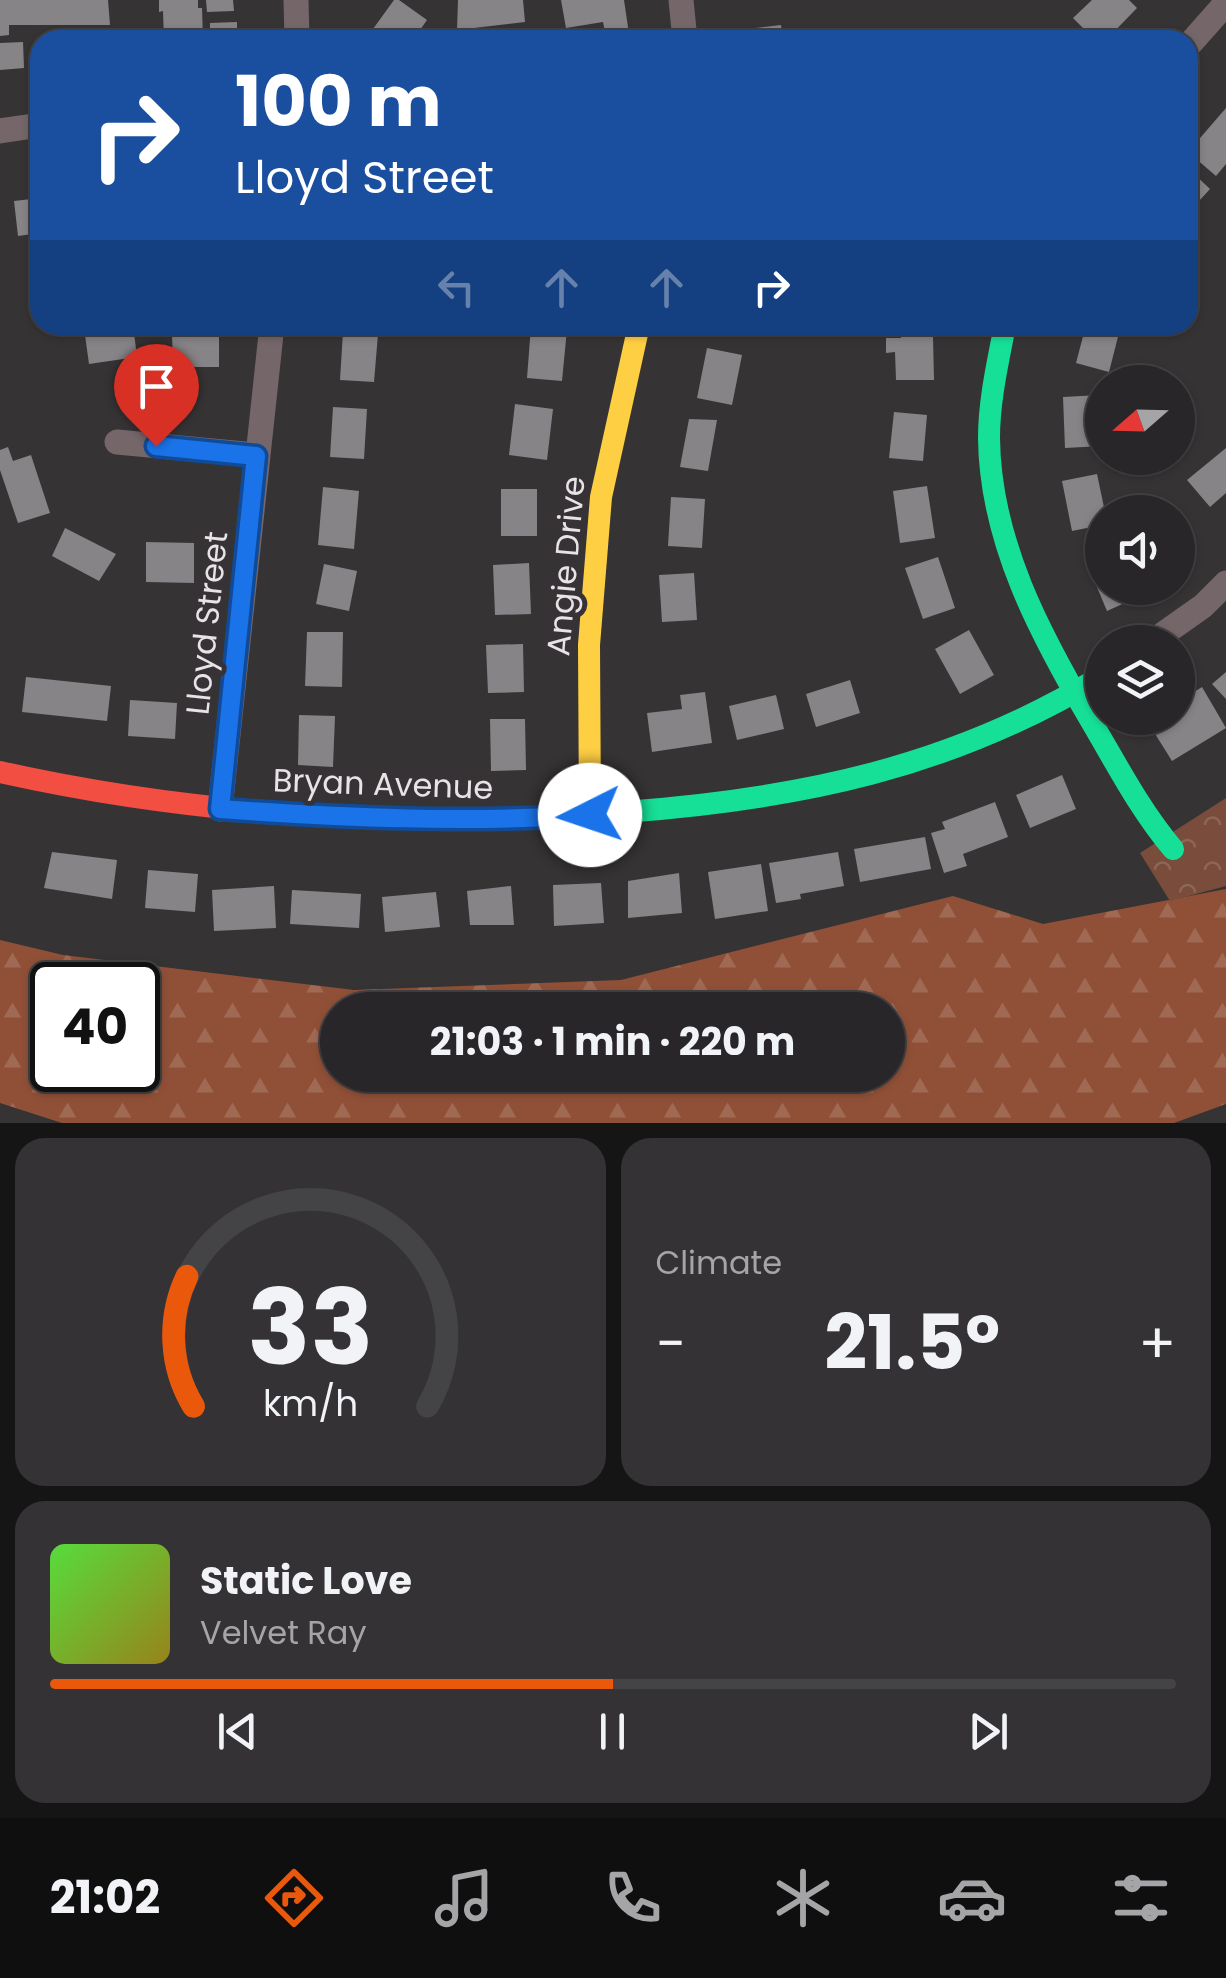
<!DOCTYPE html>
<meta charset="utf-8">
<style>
body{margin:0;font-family:Poppins,sans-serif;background:#343234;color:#f1f3f6;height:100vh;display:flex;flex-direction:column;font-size:38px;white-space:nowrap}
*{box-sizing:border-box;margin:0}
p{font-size:32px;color:#a5a5a8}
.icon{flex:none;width:55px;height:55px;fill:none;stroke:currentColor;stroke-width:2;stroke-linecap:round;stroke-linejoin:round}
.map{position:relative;height:1123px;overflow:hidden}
.drawer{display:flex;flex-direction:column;gap:15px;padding:15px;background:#161516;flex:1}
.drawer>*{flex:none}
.hud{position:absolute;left:30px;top:30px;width:1168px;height:305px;border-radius:30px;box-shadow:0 2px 8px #0004,0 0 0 2px #444345;background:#1a4fa0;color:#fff;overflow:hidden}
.needle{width:65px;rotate:250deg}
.buttons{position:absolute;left:1085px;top:365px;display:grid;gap:20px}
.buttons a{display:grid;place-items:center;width:110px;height:110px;border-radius:50%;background:#282628;box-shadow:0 2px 8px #0004,0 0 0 2px #444345;font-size:50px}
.speed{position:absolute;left:30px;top:962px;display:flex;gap:20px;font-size:50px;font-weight:700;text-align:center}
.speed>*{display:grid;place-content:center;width:130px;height:130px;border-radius:50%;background:#282628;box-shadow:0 2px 8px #0004,0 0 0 2px #444345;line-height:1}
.speed .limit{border:5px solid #111;border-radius:15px;background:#fff;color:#111}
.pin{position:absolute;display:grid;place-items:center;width:85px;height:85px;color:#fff;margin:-102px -42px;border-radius:50% 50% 50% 0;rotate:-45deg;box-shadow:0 0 10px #0007}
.pin .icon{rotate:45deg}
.me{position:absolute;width:110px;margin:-55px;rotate:266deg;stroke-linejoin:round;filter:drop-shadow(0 0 8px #0008)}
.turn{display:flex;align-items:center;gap:35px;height:210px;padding:0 40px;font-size:45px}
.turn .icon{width:130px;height:130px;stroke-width:2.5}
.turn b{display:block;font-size:70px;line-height:85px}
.lanes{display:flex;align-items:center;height:95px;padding:0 40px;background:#0003;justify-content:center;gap:50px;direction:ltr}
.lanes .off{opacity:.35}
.big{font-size:75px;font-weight:700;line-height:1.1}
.drawer .tile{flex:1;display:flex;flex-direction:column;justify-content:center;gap:15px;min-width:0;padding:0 35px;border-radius:30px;background:#343234}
.drawer .dial{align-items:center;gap:0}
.dial svg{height:260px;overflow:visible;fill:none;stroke:#444345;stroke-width:7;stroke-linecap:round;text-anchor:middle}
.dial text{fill:#f1f3f6;stroke:none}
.song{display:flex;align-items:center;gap:30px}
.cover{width:120px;height:120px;border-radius:15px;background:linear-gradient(135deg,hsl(110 70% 55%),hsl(50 70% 35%))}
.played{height:10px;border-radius:5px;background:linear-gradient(90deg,#ea580c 50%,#444345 50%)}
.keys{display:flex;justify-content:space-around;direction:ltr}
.heat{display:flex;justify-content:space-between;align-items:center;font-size:55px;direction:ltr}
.drawer .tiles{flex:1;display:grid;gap:15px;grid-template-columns:1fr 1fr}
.tile:last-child{grid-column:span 2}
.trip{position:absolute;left:320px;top:992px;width:585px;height:100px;border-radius:50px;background:#282628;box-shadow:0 2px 8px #0004,0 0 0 2px #444345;font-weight:700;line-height:100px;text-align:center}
.tab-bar{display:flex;height:160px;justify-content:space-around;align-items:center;background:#100f10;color:#a5a5a8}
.tab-bar .icon{width:70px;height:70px}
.tab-bar .current{color:#ea580c}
.tab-bar b{font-size:45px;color:#f1f3f6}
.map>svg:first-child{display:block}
.forest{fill:url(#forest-firs);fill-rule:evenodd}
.park{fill:url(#park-crowns)}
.building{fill:#868486}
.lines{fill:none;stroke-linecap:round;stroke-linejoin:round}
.street{stroke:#756669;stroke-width:25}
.fast{stroke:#16e098;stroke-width:22}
.slow{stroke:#ffcf43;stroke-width:22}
.jam{stroke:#f24e42;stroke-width:22}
.route-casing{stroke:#114b97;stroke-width:25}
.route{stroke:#1a73e8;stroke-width:18}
.labels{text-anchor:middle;stroke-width:10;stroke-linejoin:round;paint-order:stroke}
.street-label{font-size:32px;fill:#e7e4e6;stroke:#373236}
</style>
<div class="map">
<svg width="1226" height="1123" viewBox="0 0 1226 1123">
<defs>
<pattern id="forest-firs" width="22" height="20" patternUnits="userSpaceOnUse" patternTransform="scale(2.5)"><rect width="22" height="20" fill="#905037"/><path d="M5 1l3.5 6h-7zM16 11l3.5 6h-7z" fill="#a06954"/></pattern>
<pattern id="park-crowns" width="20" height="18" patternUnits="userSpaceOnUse" patternTransform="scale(2.5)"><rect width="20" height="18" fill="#794c3b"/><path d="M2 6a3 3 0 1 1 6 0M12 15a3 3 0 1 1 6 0" fill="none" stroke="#8c6657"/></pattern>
</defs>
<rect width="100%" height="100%" fill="#363335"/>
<path class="forest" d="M 1226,889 L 1226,1104 L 1174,1123 L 62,1123 L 0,1103 L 0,940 L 63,955 L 354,990 L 621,980 L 953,896 L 1043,924 ZM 52,985 L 138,985 L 138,1070 L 52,1070 ZM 338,1010 L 888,1010 L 888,1075 L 338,1075 Z"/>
<path class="park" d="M 1226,798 L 1226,886 L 1170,901 L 1140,853 Z"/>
<path class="building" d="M 0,0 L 108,0 L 110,25 L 9,25 L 9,35 L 0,36 Z
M 159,0 L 198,0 L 198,8 L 202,8 L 203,40 L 164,40 L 163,11 L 159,12 Z
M 206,0 L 233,0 L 234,11 L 207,12 Z
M 394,0 L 399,0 L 427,20 L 413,40 L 365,40 Z
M 458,0 L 523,0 L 525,22 L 457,30 Z
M 561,0 L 624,0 L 629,34 L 606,37 L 603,22 L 566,28 Z
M 1092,0 L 1129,0 L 1137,8 L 1106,40 L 1095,40 L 1073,18 Z
M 237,22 L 237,40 L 210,40 L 210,23 Z
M 781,25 L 783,40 L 748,40 L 747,29 Z
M 124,33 L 124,40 L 95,40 L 94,35 Z
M 23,42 L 24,68 L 0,70 L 0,43 Z
M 1226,108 L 1226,164 L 1216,176 L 1188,152 Z
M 1188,168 L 1210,189 L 1188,213 Z
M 40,198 L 40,233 L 18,236 L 14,201 Z
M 103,325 L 133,325 L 137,357 L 89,364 L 84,328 Z
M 1086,325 L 1121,325 L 1109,372 L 1076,363 Z
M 531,326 L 567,329 L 562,381 L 527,378 Z
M 901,326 L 923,326 L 923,336 L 933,336 L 934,380 L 896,380 L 895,352 L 886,353 L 886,338 L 901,338 Z
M 343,332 L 378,334 L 374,382 L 340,380 Z
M 172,334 L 219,334 L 219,367 L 173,367 Z
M 707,348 L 742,355 L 732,405 L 697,398 Z
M 1100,395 L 1102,446 L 1065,448 L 1063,397 Z
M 515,404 L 553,409 L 547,460 L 509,455 Z
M 333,407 L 367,409 L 364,459 L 330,457 Z
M 894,412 L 927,415 L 923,461 L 889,458 Z
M 689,419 L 717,420 L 708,471 L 680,467 Z
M 8,447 L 13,461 L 31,455 L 50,513 L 18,523 L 0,470 L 0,450 Z
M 1226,448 L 1226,493 L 1210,507 L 1187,480 Z
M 1097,474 L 1105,512 L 1102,525 L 1072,531 L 1062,481 Z
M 927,486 L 935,538 L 900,543 L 893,491 Z
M 323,487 L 359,491 L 354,549 L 318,545 Z
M 501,489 L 537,489 L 537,536 L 501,536 Z
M 671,497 L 705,499 L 702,548 L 668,546 Z
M 65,528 L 116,554 L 99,581 L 52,556 Z
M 146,542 L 194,543 L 194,583 L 146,582 Z
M 1102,554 L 1102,588 L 1134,588 L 1138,597 L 1107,611 L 1086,561 Z
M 938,557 L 955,608 L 923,619 L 905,568 Z
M 529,563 L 531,614 L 495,615 L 493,565 Z
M 324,564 L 357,571 L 349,611 L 316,604 Z
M 694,573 L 697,620 L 662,622 L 659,575 Z
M 969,630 L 994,675 L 960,694 L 935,649 Z
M 307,632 L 343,632 L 342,687 L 305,686 Z
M 523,644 L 524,692 L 488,693 L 486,645 Z
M 1226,672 L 1226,699 L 1212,684 Z
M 26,677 L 111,686 L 107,721 L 22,712 Z
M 850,680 L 860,713 L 816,727 L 806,694 Z
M 1202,687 L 1226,728 L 1172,761 L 1147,721 L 1152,718 L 1178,718 L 1178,702 Z
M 705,692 L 712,743 L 652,752 L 647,713 L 682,709 L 680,695 Z
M 776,695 L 784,729 L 737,740 L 729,706 Z
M 130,700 L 177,703 L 175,739 L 128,736 Z
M 299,715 L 335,716 L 333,767 L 298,765 Z
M 490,719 L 525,719 L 526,770 L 491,771 Z
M 1062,775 L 1076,809 L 1030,828 L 1016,795 Z
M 995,802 L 1008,837 L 963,854 L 967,866 L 944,873 L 931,833 L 945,829 L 942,822 Z
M 925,837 L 931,869 L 860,882 L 854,849 Z
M 52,852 L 117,860 L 112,899 L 44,888 Z
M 838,852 L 844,886 L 800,894 L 801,899 L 776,903 L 769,863 Z
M 761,864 L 768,911 L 715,919 L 708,872 Z
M 148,870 L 198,874 L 195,912 L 145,908 Z
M 679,873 L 682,913 L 628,918 L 628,881 Z
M 601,883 L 604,923 L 554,926 L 553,885 Z
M 274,886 L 276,928 L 214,931 L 212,890 Z
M 511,886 L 514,925 L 470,925 L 467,891 Z
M 292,890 L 361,894 L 359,928 L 290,924 Z
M 436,892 L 440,927 L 385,932 L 382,897 Z"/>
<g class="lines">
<path class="street" d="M 296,0 L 297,40
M 681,0 L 685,40
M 1188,46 L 1226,3
M 0,131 L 40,125
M 117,442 L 256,455
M 1152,642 L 1203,606 L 1226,583
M 220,809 L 272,325"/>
<path class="fast" d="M 1005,325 C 998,362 989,400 989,438 C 990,541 1040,634 1091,721 C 1117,765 1140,810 1173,849
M 624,812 C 798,799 951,768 1102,676"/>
<path class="slow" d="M 590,815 L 589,645 L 601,497 L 639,325"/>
<path class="jam" d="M 0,772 C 206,818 413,828 624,812"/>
</g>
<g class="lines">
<defs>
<path id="route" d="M 156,446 L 256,456 L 220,809 C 344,818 466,823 590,815"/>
</defs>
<use href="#route" class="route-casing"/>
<use href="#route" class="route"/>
</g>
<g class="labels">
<g class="street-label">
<text transform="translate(566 566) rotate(-85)" y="11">Angie Drive</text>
<text transform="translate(207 623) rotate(-84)" y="11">Lloyd Street</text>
<text transform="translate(383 784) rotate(2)" y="11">Bryan Avenue</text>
</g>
</g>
</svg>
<div class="buttons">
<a><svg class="needle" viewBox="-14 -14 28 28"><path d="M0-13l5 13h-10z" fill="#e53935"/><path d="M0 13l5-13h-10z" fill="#a5a5a8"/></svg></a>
<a><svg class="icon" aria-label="sound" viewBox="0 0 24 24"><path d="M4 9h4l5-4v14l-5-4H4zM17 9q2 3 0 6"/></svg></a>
<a><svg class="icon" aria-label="layers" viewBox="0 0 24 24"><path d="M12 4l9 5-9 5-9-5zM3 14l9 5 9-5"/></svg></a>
</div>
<div class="speed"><div class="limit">40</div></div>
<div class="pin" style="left:156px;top:446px;background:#d93025"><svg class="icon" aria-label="arrive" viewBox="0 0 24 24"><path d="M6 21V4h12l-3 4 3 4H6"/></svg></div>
<svg class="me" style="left:590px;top:815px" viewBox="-20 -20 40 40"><circle r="19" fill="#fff"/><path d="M0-13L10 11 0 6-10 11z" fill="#1a73e8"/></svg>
<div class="trip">21:03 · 1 min · 220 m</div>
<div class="hud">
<div class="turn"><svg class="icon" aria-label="right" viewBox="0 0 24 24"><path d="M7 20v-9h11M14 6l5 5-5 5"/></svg><div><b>100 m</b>Lloyd Street</div></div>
<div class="lanes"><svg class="icon off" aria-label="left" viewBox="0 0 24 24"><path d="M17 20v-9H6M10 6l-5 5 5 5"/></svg><svg class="icon off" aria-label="ahead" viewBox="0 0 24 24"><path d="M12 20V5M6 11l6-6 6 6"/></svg><svg class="icon off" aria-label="ahead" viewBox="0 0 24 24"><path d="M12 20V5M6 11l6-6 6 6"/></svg><svg class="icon" aria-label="right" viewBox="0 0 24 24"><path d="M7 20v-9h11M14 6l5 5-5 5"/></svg></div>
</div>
</div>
<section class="drawer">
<div class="tiles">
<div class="tile dial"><svg viewBox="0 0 100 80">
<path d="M14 69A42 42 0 1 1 86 69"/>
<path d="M14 69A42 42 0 0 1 12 29" stroke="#ea580c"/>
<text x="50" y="56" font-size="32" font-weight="700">33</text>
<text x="50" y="72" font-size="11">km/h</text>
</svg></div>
<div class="tile"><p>Climate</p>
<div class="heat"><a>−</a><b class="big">21.5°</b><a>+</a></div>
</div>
<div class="tile">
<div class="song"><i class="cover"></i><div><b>Static Love</b><p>Velvet Ray</p></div></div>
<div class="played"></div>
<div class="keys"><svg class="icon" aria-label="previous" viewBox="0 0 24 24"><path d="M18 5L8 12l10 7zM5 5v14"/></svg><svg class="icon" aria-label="pause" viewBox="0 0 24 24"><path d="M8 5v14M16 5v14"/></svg><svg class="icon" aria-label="next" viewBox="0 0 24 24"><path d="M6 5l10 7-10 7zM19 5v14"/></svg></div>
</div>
</div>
</section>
<nav class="tab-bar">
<b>21:02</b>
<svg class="icon current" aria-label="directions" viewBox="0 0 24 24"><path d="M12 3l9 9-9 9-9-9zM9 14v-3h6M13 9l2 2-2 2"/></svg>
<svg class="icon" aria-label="music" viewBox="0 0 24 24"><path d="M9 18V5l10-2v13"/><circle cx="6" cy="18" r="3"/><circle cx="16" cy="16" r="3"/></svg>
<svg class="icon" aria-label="phone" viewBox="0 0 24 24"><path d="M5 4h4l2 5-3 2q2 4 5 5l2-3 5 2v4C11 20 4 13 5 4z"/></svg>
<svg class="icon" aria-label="climate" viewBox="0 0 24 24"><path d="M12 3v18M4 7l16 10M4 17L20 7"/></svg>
<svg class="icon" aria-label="car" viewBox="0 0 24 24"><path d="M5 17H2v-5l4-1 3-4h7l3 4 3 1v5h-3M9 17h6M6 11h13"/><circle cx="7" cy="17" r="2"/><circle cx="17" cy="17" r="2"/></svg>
<svg class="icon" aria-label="filters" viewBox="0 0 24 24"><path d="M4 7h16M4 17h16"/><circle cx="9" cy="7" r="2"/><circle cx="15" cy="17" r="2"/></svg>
</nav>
